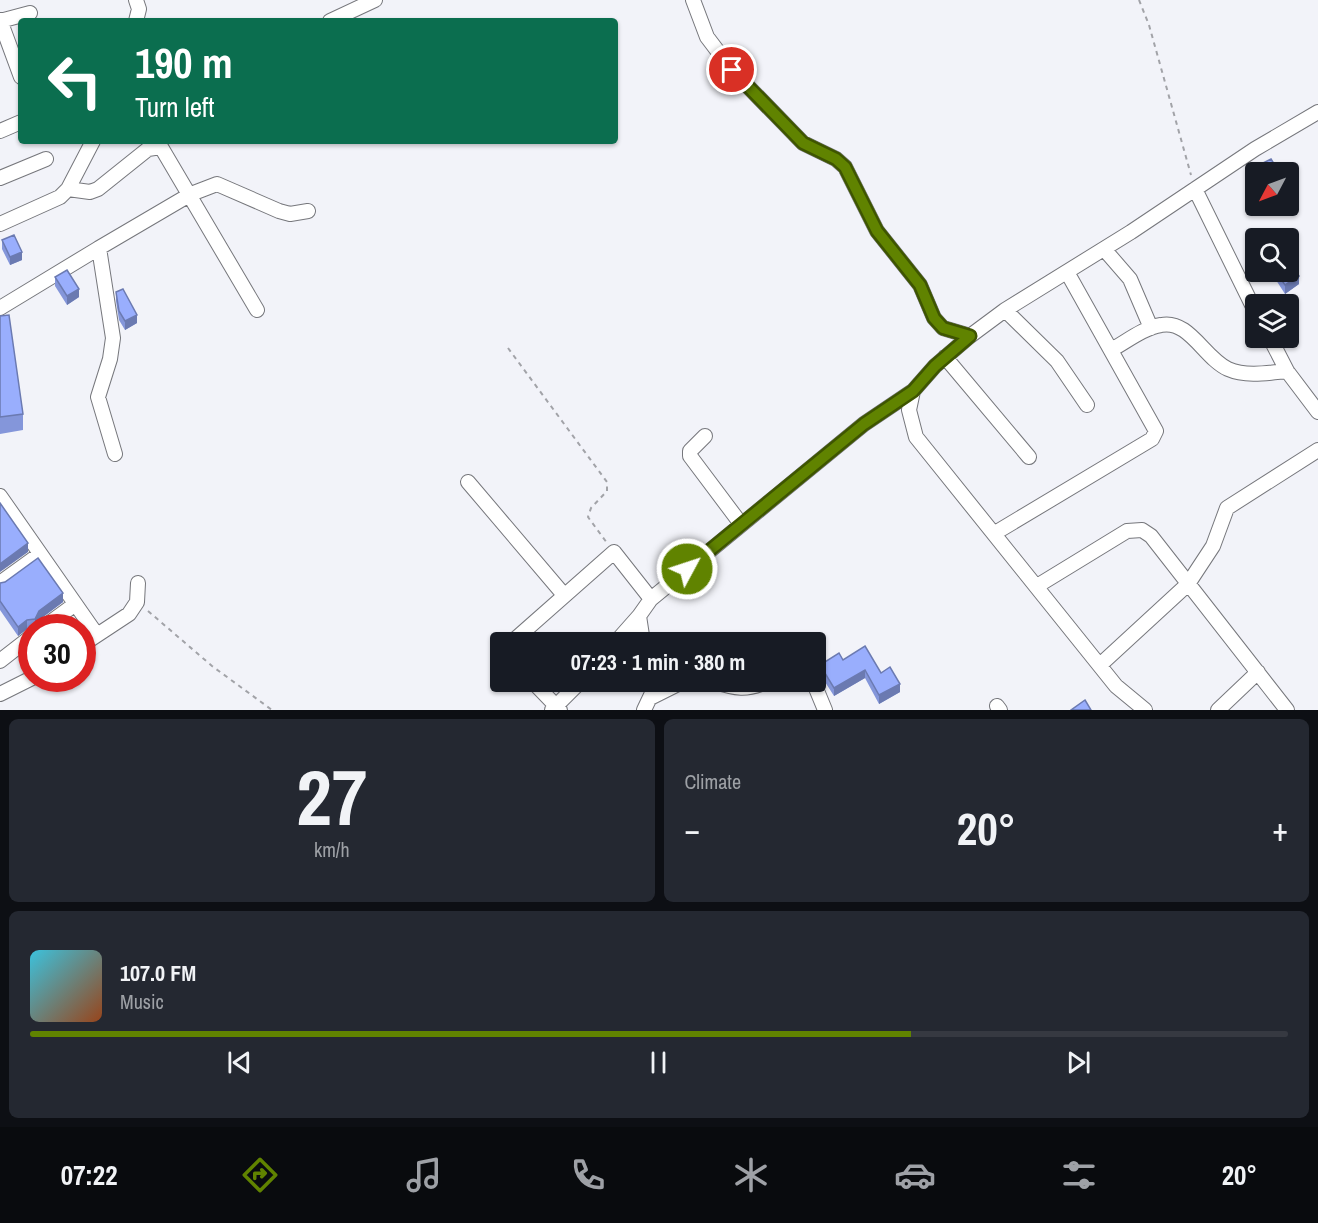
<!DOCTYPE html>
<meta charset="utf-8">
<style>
body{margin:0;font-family:"Archivo Narrow",sans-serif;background:#242831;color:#f1f3f6;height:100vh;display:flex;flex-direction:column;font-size:22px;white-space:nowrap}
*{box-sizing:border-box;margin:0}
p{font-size:20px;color:#9ea1a6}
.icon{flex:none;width:33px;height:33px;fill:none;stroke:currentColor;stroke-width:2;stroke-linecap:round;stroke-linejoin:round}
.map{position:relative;height:710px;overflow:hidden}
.side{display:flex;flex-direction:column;gap:9px;padding:9px;background:#0d0f14;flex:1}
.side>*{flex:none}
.guide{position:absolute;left:18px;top:18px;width:600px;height:126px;border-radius:6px;box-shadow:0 2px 4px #0004;background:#0b6e4f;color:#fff;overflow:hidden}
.needle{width:39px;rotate:229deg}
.controls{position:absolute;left:1245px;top:162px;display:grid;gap:12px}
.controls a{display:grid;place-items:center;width:54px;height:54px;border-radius:6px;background:#171b24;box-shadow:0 2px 4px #0004;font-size:30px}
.speed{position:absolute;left:18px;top:614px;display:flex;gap:12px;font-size:30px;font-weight:700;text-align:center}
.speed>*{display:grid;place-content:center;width:78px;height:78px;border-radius:50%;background:#171b24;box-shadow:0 2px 4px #0004;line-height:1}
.speed .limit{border:9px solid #d22;background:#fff;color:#111}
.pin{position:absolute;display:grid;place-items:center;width:51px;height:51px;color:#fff;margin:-26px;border:3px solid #fff;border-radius:50%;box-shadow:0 2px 6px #0007}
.me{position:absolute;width:66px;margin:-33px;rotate:50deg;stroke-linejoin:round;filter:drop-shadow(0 0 4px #0008)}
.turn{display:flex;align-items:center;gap:21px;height:126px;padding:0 18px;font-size:27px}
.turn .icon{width:78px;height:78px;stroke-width:2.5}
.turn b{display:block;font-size:42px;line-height:51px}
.big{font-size:45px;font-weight:800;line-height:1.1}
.side .tile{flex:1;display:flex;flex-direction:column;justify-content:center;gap:9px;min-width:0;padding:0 21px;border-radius:9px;background:#242831}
.side .dial{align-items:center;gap:0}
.dial b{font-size:78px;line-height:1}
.song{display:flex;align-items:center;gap:18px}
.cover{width:72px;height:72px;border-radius:9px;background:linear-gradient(135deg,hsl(190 70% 55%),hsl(20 70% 35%))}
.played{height:6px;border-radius:3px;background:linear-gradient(90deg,#608300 70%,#363941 70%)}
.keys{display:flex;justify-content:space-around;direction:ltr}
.heat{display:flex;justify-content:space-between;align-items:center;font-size:33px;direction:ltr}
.side .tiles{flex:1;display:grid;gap:9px;grid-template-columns:1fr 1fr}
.tile:last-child{grid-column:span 2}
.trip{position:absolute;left:490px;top:632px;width:336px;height:60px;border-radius:6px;background:#171b24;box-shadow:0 2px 4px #0004;font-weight:800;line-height:60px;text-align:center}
.dock{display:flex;height:96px;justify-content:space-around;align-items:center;background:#090b0e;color:#9ea1a6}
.dock .icon{width:42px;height:42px}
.dock .on{color:#608300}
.dock b{font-size:27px;color:#f1f3f6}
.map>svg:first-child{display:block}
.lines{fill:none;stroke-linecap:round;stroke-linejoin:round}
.minor-casing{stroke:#76777c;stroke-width:16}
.path{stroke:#a2a3a8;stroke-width:2;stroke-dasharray:4.5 4.5;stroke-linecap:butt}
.minor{stroke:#fff;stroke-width:14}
.wall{fill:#8496da}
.shaded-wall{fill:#6b7ab1}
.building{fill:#99aefd;stroke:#6b7ab1;stroke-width:1.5}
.route-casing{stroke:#3e5500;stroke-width:15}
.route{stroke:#608300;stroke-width:10}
</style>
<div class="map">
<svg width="1318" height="710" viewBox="0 0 1318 710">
<rect width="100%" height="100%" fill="#f2f3f9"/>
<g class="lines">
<defs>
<path id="minor" d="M 693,0 L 707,37 L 732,70 L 803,143 L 836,159 L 845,167 L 877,231 L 920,285 L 934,318 L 943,328 L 970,336
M 0,20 L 21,77
M 0,21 L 30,13
M 136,21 L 139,9 L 136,0
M 330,21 L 375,0
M 0,131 L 21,122
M 0,178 L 46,159
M 68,189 L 90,192 L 98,189 L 148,149 L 161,147 L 257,310
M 1195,189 L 1256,313
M 0,224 L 60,197 L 68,189 L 93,141
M 1104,249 L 1130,279 L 1151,328
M 0,308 L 99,248
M 1005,310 L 1057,361 L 1087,405
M 1270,338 L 1287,371 L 1318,412
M 1111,350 C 1126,342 1143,328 1161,325 C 1189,319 1204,358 1228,369 C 1246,377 1268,373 1287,371
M 945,357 L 1029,457
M 705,436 L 690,451 L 690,456 L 741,524
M 115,454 L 98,397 L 110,359 L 113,338 L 99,248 L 191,194 L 217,184 L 279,211 L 290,214 L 308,211
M 468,482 L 564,595
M 0,496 L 97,635
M 995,533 L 1152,439 L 1156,431 L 1067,272
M 0,583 L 40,554
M 1037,586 L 1127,531 L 1142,530 L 1151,536 L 1287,710
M 44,627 L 74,605
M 512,642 L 614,552 L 651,599
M 616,642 L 639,616
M 643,642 L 639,616 L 651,599 L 864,424 L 913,391
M 82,645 L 129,614 L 137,602 L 138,583
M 0,661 L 32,636
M 1100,665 L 1188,584 L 1213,546 L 1227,508 L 1318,450
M 532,681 L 560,710
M 713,681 C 735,689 747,691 768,681
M 813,681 L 825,710
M 0,694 L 32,678
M 650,698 L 684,681
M 997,706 L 1000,710
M 552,710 L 581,681
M 644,710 L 653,691 L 654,681
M 1145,710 L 1116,686 L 916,437 L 909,410 L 913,391 L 935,366 L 970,336 L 1005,310 L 1131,232 L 1255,149 L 1318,112
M 1218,710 L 1258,672"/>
</defs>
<use href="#minor" class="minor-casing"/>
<path class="path" d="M 1139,0 L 1149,25 L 1191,175
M 508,348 L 607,482 L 607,491 L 591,508 L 588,517 L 607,543
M 148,611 L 212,666 L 272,710"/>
<use href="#minor" class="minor"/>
</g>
<path class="wall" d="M 1253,168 L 1256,172 L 1256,181 L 1253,176 Z
M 2,240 L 22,260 L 10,265 L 2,249 Z
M 1276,272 L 1299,284 L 1285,294 L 1276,280 Z
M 55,277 L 79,297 L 67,305 L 55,286 Z
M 116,292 L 137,323 L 125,330 L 119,320 L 116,301 Z
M 0,316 L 23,414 L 23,430 L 0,434 Z
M 0,583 L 63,602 L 39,620 L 35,627 L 27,629 L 18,636 L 0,610 Z
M 843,660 L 881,673 L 900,692 L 879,704 L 865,678 L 834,696 L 820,674 L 820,665 Z"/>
<path class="shaded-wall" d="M 22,252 L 22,260 L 10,265 L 10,257 Z
M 1299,276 L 1299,284 L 1285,294 L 1285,285 Z
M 79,289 L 79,297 L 67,305 L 67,296 Z
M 137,315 L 137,323 L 125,330 L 125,321 Z
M 28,543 L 28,552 L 0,572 L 0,564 Z
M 63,593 L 63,602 L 39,620 L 35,627 L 35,619 L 39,611 Z
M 27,620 L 27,629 L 18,636 L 18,627 Z
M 865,670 L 865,678 L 834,696 L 834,688 Z
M 900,684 L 900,692 L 879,704 L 879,695 Z"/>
<path class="building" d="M 1271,159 L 1279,172 L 1256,172 L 1253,168 Z
M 14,235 L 22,252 L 10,257 L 2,240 Z
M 1290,262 L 1299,276 L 1285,285 L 1276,272 L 1288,272 L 1288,264 Z
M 67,270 L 79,289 L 67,296 L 55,277 Z
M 123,289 L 137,315 L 125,321 L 119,311 L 116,292 Z
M 9,315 L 23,414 L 0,417 L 0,316 Z
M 0,503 L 28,543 L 0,564 Z
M 38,558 L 63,593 L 39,611 L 35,619 L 27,620 L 18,627 L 0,601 L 0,583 L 5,582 Z
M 865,646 L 881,673 L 890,667 L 900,684 L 879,695 L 865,670 L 834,688 L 820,665 L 839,653 L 843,660 Z
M 1085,700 L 1091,710 L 1071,710 Z"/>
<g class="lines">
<defs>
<path id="route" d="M 687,569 L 864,424 L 913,391 L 935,366 L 970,336 L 943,328 L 934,318 L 920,285 L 877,231 L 845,167 L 836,159 L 803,143 L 732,70"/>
</defs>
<use href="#route" class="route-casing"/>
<use href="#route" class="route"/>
</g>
</svg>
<div class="controls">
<a><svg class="needle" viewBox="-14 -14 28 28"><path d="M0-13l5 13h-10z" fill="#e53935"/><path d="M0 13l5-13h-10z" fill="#9ea1a6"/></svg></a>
<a><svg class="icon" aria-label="search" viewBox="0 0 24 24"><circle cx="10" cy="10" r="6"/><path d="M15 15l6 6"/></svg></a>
<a><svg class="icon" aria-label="layers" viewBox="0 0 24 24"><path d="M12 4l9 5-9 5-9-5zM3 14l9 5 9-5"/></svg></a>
</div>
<div class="speed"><div class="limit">30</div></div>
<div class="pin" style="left:732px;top:70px;background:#d93025"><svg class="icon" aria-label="arrive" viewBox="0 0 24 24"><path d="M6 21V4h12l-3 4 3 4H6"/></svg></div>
<svg class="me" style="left:687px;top:569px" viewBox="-20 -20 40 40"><circle r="17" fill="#608300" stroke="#fff" stroke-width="3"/><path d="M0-11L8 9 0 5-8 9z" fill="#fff"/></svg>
<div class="trip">07:23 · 1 min · 380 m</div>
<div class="guide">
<div class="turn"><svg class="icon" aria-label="left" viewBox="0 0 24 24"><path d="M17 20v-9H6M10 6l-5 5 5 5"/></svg><div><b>190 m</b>Turn left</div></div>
</div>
</div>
<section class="side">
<div class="tiles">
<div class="tile dial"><b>27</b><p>km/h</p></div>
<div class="tile"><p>Climate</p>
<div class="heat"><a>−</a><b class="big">20°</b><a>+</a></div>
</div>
<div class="tile">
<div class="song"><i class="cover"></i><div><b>107.0 FM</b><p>Music</p></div></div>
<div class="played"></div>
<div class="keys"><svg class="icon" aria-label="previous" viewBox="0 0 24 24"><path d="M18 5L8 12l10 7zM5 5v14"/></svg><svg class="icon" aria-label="pause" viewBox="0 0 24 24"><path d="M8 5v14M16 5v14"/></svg><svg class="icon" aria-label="next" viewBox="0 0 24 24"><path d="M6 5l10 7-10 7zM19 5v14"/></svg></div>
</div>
</div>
</section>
<nav class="dock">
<b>07:22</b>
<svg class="icon on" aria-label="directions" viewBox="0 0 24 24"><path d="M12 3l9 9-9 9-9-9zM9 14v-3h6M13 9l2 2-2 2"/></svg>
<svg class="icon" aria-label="music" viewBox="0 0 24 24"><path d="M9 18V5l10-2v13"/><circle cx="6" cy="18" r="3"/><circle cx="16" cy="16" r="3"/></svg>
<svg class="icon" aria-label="phone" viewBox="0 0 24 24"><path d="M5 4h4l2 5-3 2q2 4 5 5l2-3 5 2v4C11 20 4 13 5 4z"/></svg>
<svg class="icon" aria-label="climate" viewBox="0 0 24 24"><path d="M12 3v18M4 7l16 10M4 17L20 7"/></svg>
<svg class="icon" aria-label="car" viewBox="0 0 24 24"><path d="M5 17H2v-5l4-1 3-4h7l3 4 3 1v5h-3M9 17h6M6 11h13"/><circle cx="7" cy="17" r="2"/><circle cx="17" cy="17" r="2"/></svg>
<svg class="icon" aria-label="filters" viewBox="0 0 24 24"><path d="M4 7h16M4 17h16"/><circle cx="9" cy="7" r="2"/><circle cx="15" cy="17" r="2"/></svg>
<b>20°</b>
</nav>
